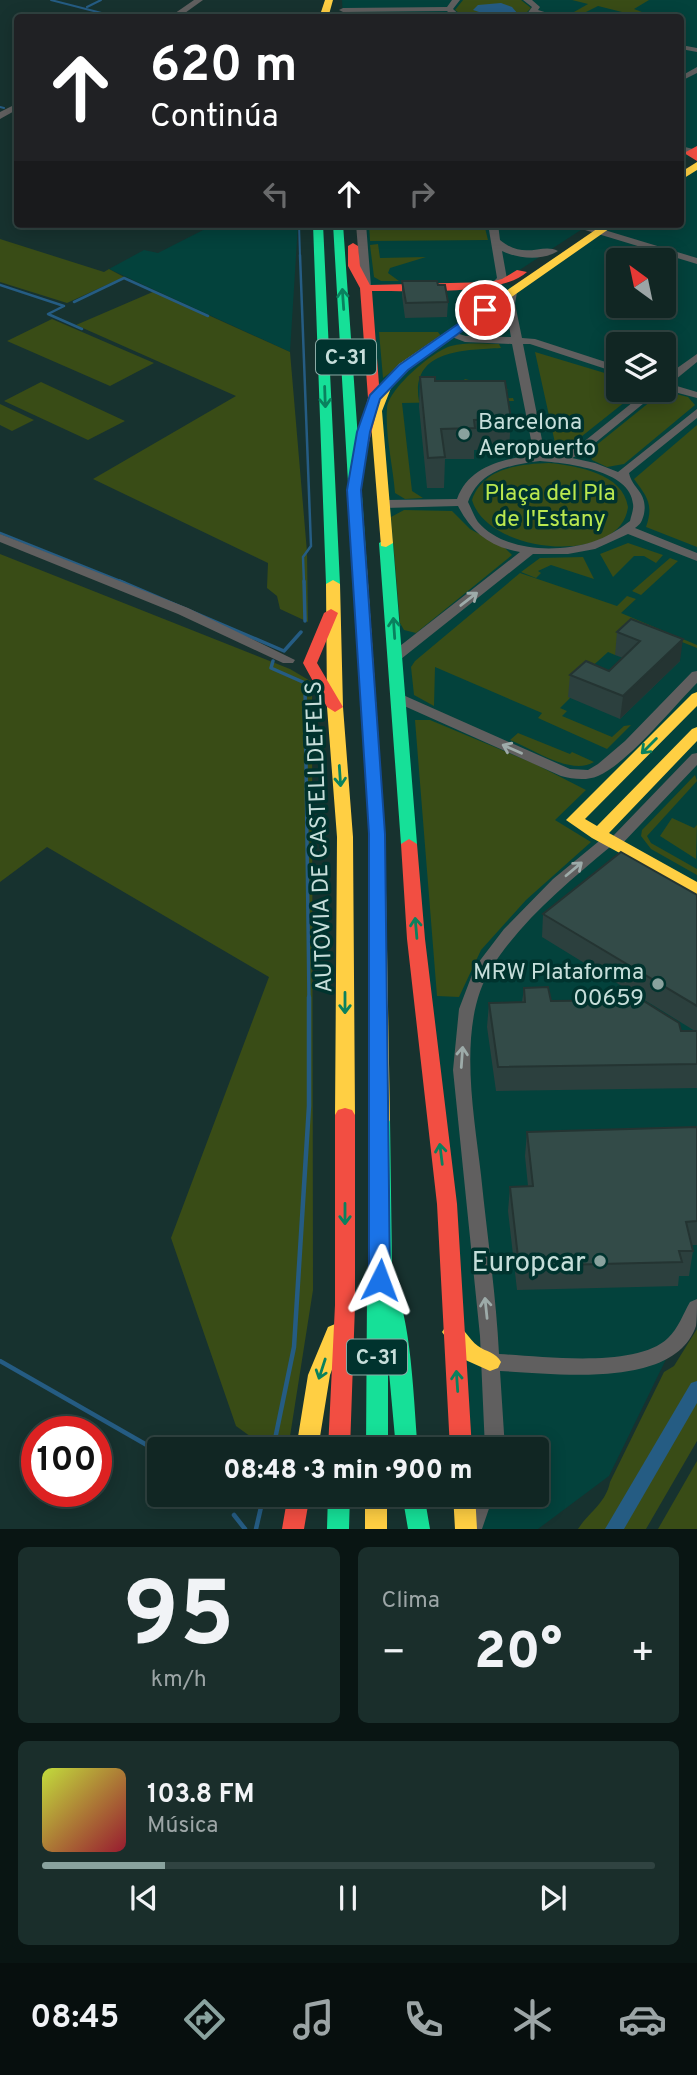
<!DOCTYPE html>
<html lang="es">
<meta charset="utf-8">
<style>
body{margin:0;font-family:Overpass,sans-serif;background:#1a2e2b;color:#f1f3f6;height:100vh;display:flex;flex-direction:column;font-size:26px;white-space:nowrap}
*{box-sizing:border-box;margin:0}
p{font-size:23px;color:#9ca5a6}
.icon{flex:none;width:38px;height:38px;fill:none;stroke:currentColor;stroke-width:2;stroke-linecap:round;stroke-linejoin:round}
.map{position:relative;height:1529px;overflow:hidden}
.drawer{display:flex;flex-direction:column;gap:18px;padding:18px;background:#091513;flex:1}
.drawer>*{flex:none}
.hud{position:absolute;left:14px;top:14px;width:670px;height:214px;border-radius:7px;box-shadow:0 4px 18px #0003,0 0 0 2px #304341;background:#202124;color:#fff;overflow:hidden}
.needle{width:46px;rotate:327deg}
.fabs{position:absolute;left:606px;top:248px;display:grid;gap:14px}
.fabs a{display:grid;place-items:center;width:70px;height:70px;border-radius:7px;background:#112623;box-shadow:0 4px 18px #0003,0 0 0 2px #304341;font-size:35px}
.speed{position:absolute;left:21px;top:1416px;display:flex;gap:14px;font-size:35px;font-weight:700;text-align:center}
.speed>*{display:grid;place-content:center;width:91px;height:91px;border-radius:50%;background:#112623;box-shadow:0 4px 18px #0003,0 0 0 2px #304341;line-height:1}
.speed .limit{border:10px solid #d22;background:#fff;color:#111}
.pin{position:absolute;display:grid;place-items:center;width:60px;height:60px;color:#fff;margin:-30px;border:4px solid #fff;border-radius:50%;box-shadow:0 2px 7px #0007}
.me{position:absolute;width:77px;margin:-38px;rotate:3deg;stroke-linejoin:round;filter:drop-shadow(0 0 5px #0008)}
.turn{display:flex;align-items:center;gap:24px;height:147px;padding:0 21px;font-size:32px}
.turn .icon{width:91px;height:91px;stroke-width:2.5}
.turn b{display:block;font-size:49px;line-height:60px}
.lanes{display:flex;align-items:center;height:66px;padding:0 21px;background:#0003;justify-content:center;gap:35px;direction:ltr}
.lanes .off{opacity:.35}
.big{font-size:52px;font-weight:800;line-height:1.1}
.drawer .card{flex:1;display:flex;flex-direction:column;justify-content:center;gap:10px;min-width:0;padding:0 24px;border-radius:10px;background:#1a2e2b}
.drawer .dial{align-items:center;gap:0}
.dial b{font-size:91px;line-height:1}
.song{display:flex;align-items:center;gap:21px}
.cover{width:84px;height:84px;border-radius:10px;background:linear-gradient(135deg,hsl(70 70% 55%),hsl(350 70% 35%))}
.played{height:7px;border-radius:4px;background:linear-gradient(90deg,#89a29e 20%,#304341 20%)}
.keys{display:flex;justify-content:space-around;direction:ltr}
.heat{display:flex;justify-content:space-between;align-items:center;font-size:38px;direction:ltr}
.drawer .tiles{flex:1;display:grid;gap:18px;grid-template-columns:1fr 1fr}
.card:last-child{grid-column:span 2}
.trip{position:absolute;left:147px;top:1437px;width:402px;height:70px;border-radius:7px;background:#112623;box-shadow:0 4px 18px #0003,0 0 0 2px #304341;font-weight:800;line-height:70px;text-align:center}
.dock{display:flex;height:112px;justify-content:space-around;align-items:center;background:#070f0e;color:#9ca5a6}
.dock .icon{width:49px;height:49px}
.dock .selected{color:#89a29e}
.dock b{font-size:32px;color:#f1f3f6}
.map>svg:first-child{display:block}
.built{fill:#03423c;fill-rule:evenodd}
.green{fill:#394c16}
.water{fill:#255c83}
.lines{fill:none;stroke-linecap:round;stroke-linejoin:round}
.stream-far3{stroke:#255c83;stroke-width:2}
.stream-far2{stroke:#255c83;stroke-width:2.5}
.stream-far1{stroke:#255c83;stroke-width:3.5}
.stream{stroke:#255c83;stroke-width:4.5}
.canal{fill:#255c83;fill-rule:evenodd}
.street{fill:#605f5f;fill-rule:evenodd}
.fast{fill:#16e098;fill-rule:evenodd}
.slow{fill:#ffcf43;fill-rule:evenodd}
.jam{fill:#f24e42;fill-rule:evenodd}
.wall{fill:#2c403e}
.shaded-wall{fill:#243432}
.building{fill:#334b48;stroke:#243432;stroke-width:2}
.oneway{stroke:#0a815e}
.oneway2{stroke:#9daba9}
.route{fill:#1a73e8;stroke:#114b97;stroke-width:2}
.poi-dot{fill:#89a29e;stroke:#00332e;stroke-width:2.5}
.labels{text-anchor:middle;stroke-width:7;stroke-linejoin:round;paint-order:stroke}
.shield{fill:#00332e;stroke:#8baba6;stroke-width:2}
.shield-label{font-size:21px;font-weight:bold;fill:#c6deda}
.poi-label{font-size:23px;fill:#c6deda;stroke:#00332e;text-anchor:start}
.park-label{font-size:23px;fill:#bae84f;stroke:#00332e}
.street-label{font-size:23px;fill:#c6deda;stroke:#00332e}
.near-poi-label{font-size:28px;fill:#c6deda;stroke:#00332e;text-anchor:end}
</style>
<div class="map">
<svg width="697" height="1529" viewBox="0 0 697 1529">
<rect width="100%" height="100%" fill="#17322f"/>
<path class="built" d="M 342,0 L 697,0 L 697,149 L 681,163 L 681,18 L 343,17 Z
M 697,168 L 697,1307 L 672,1347 L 609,1476 L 538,1529 L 466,1529 L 464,1495 L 537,1494 L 537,1449 L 461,1449 L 361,224 L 590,224 L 501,282 L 517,288 L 610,224 L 681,224 L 681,177 ZM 618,261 L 663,261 L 663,306 L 618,306 ZM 618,345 L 663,345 L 663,390 L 618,390 Z
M 215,224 L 298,224 L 290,352 L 109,269 L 144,250 L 158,253 Z"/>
<path class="green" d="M 463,0 L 521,0 L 531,8 L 522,17 L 466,18 L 455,10 Z
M 572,0 L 649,0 L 634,9 L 655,17 L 634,17 L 634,15 L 598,6 L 582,14 L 574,12 L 588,4 Z
M 369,224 L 484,224 L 488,240 L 370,241 Z
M 0,239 L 104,272 L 109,269 L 124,277 L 67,303 L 0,282 Z
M 378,244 L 380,258 L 426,257 L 390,268 L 388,273 L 399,281 L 381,281 L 374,277 L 370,245 Z
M 155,291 L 290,352 L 307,552 L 308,622 L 280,609 L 277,596 L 267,588 L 268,563 L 93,479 L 236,396 L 76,325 Z
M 52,319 L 154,363 L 110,386 L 7,341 Z
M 379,332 L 438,332 L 441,336 L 383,378 Z
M 499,344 L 501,348 C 463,350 410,350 419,401 L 466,400 L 462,382 L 465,379 L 509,390 L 477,393 L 478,399 L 513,398 L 514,401 L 402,403 L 412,491 L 423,498 L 405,499 L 395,493 C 393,466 385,435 387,408 C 389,388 433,351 451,346 C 466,342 484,344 499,344 Z
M 535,352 L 618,377 L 618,390 L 640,390 L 562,452 L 557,452 Z
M 41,382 L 125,421 L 88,440 L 4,401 Z
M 672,393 L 688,397 L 695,405 L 624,464 L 607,467 L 592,460 L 589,451 L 656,397 Z
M 0,404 L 34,420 L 12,431 L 0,425 Z
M 697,425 L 697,547 L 646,527 C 654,504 647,497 634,479 Z
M 549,463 C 577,466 623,473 628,507 C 621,566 488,555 472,500 C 483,468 519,464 549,463 Z
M 404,510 L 452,511 L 470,529 L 505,548 L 512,555 L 416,633 L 404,630 L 400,623 L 391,517 Z
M 628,543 L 663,555 L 656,563 L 644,556 L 634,556 L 613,577 L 600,554 Z
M 0,554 L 290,669 L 312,682 L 313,1290 L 288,1449 L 268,1449 L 236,1426 L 171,1238 L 269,977 L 47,847 L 0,882 Z
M 583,557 L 594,579 L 551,565 L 538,571 L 541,573 L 536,578 L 521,572 L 540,558 Z
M 670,558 L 678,561 L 641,595 L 632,591 Z
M 520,573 L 617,606 L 627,596 L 636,599 L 621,613 L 697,645 L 697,648 L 652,630 L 629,642 L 615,655 L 608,652 L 577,680 L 570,698 L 560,708 L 567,711 L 562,716 L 612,737 L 624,726 L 631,725 L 607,749 L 538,718 L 542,713 L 435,667 L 434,706 L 414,695 L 411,667 L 415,661 Z
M 415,720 L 430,720 L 535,764 L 586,790 L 555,820 L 591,842 L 526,900 L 481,950 L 459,997 L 437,996 Z
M 518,733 L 570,754 L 572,752 L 594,762 C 571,776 533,749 510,740 Z
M 695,775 L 697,781 L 647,836 L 651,843 L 697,869 L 697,875 L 651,849 L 641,836 L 642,830 Z
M 672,818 L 694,828 L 697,825 L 696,859 L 660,836 Z
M 697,1329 L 697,1441 L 646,1529 L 578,1529 C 589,1512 606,1503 610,1482 L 664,1372 L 674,1366 Z
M 697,1461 L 697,1529 L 658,1529 Z"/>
<path class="water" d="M 501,3 L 512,7 L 518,14 L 491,16 L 473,10 L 478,5 Z"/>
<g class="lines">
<path class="stream-far3" d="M 51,0 L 121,18
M 87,7 L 101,0
M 0,107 L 4,108
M 14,115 L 18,116
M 299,224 L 300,256"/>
<path class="stream-far2" d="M 300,255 L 311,546 L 303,557 L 304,583
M 0,285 L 64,306 L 48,314 L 82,329
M 74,302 L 124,278 L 208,316
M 0,533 L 125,583"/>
<path class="stream-far1" d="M 120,581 L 284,651 L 301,632
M 304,581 L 305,621
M 273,661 L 271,668 L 305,683 L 309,999"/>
<path class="stream" d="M 0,1361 L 159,1452
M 273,1449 L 294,1347 L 309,1106 L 309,997
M 234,1515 L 245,1529
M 256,1529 L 264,1494"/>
<path class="canal" d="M 697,1381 L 697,1403 L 624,1529 L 605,1529 L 691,1383 Z"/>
<path class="street" d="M 194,0 L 203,0 L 178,18 L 168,18 Z
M 452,0 L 460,0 L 453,9 L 463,18 L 454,18 L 447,11 L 343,12 L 339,10 L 343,8 L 447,7 Z
M 523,0 L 532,0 L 540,7 L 538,10 L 564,18 L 535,14 L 532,18 L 524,18 L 532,7 Z
M 681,45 L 697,48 L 697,52 L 681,49 Z
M 697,67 L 697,73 L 681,81 L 681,76 Z
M 18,103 L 18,109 L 0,119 L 0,112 Z
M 681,146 L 693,149 L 694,151 L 690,154 L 681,152 Z
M 356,224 L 366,224 L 371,286 L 366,289 L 361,286 Z
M 488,224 L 498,224 L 500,240 C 525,261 542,242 558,251 C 542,261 519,259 502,251 L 507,279 L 499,287 L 491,287 L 490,285 L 497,278 Z
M 588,225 L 697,258 L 697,264 L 585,230 L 583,228 Z
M 512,289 L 517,292 L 515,304 L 522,338 L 535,339 L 618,366 L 618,373 L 530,344 L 523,344 L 545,455 L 558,456 L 576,448 L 648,390 L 660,390 L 584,452 L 572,458 L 595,463 L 618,472 L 697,409 L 697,418 L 629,473 C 633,490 648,492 644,514 C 642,521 641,524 635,528 L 697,553 L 697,561 L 628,534 L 595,549 L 568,554 L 533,554 L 401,659 L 391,659 L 389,656 L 391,653 L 520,552 C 490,547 471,532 458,506 L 385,508 L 379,504 L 385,500 L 457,499 C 469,466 503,459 534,455 L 512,344 L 465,342 L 444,334 L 449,331 L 466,336 L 511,337 L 505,304 L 507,292 ZM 540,461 C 566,463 631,470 633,504 C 634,509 631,516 630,521 C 618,530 607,537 592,542 C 557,553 504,552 478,522 C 474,516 471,508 468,502 C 480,470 509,465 540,461 Z
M 697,354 L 697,362 L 670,384 L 697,392 L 697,398 L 663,389 L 663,378 Z
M 0,534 L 188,608 L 295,660 L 293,663 L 283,663 L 178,614 L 0,542 Z
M 697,671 L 697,683 C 673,707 628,763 598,776 C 586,781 573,779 561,776 L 393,701 L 391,698 L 393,695 L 403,695 L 570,769 L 588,770 L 598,764 L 625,741 L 692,672 Z
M 697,753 L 697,765 L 620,846 L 610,847 C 568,882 522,920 492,967 C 456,1022 474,1113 481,1175 C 487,1235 496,1294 499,1354 C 541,1356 636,1369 668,1338 C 678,1329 683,1314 690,1302 L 697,1299 C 697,1308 697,1319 696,1326 C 674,1391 552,1373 500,1371 L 505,1449 L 485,1449 L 480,1336 L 453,1070 L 459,1009 L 475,967 L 504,929 L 553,879 L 604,837 L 613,836 L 692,754 Z
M 474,1494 L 494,1494 L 482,1529 L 462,1529 Z"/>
<path class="fast" d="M 313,224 L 323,224 L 340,584 L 333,588 L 326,584 Z
M 333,224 L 343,224 L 367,568 L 360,572 L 353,568 Z
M 386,539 L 393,543 L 417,844 L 409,849 L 401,844 L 379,543 Z
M 380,1113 L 387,1115 L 390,1120 L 392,1266 L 389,1287 L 395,1289 C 412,1322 414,1409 418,1449 L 396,1449 L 388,1361 L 388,1449 L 366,1449 L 367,1294 L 372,1266 L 370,1120 L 373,1115 Z
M 328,1494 L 350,1494 L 349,1529 L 327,1529 Z
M 402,1494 L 424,1494 L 430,1529 L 408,1529 Z"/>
<path class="slow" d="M 325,0 L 333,0 L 328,18 L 319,18 Z
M 697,162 L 697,170 L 681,180 L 681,172 Z
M 604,224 L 616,224 L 407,370 L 391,388 L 382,411 L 393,543 L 386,547 L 381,546 L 370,411 L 379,387 L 399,364 Z
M 360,564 L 367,568 L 385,834 L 390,1120 L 387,1125 L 380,1127 L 373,1125 L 370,1120 L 369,834 L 353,568 Z
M 333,580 L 340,584 L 343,707 L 353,837 L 355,1115 L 352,1120 L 345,1122 L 338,1120 L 335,1115 L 337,837 L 327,707 L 326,584 Z
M 697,692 L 697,706 L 585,819 L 597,826 L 692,729 L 697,727 L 697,741 L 609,833 L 697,882 L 697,895 L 592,838 L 566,820 L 692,694 Z
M 453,1323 C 465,1327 468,1339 478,1346 C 486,1352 496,1352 501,1362 L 498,1368 L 490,1371 L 461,1358 L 442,1332 L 446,1326 Z
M 335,1324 L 342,1327 L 346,1333 L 330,1375 L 318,1449 L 296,1449 L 308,1375 L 328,1327 Z
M 365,1494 L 387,1494 L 387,1529 L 365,1529 Z
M 453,1494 L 475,1494 L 477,1529 L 455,1529 Z"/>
<path class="jam" d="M 697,146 L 697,161 L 684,153 Z
M 353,243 L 358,246 L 360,266 L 370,285 L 490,282 L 502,279 L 517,270 L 527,272 C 500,297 410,290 372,291 L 380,398 L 367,450 L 361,454 L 355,450 L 368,398 L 360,288 L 348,266 L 348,246 Z
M 331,609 L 338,613 L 317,663 L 343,707 L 335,712 L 327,707 L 303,663 L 324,613 Z
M 409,839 L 417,844 L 425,939 L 457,1204 L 472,1449 L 450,1449 L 437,1204 L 407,939 L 401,844 Z
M 345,1108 L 352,1110 L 355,1115 L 355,1305 L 350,1449 L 328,1449 L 335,1305 L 335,1115 L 338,1110 Z
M 288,1494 L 310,1494 L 304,1529 L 282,1529 Z"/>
</g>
<path class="wall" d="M 402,281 L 438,285 L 448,302 L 447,317 L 405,318 L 402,296 Z
M 420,377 L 511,419 L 509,449 L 474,450 L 474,459 L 445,459 L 444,488 L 427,488 L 419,407 Z
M 631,619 L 680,661 L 620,719 L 568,697 L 570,675 L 609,671 L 623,658 L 615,655 L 617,632 Z
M 697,895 L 697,1088 L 496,1091 L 487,1027 L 489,1003 L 522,1002 L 524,988 L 551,1001 L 681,1031 L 695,1031 L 542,937 L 543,914 Z
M 697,1127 L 697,1245 L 692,1245 L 693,1251 L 689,1276 L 679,1276 L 678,1286 L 517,1290 L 508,1211 L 510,1187 L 528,1186 L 525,1156 L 527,1132 Z"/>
<path class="shaded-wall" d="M 683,639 L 680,661 L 620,719 L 623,696 Z"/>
<path class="building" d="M 402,281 L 437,281 L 438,285 L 445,285 L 448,302 L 406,303 Z
M 420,377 L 435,377 L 435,381 L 505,381 L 511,419 L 474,420 L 475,428 L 441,429 L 445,457 L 428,458 Z
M 631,619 L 683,639 L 623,696 L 570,675 L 586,661 L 609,671 L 640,641 L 617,632 Z
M 621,852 L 697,895 L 697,1006 L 543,914 Z
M 548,987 L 551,1001 L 642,1000 L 679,1023 L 681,1031 L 697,1031 L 697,1064 L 498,1067 L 489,1003 L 525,1002 L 524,988 Z
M 697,1127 L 697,1221 L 686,1222 L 693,1251 L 679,1251 L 682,1262 L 519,1266 L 510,1187 L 533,1186 L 527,1132 Z"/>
<defs><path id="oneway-shaft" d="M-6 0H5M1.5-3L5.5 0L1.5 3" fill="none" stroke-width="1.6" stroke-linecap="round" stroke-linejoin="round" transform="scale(1.75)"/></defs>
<g class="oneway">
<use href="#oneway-shaft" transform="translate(343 299) rotate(-94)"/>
<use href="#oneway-shaft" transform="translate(325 397) rotate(88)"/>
<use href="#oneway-shaft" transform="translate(394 628) rotate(-94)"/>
<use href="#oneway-shaft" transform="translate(649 746) rotate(135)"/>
<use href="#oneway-shaft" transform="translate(340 776) rotate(86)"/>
<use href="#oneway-shaft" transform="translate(416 928) rotate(-95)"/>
<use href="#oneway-shaft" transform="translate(345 1003) rotate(90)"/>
<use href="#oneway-shaft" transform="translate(441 1154) rotate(-97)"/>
<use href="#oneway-shaft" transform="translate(345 1214) rotate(90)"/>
<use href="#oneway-shaft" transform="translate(322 1369) rotate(108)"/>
<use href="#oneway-shaft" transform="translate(457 1381) rotate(-94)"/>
</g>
<g class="oneway2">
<use href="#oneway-shaft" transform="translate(469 599) rotate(-38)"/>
<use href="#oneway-shaft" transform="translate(512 749) rotate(-156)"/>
<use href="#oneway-shaft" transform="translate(574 869) rotate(-40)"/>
<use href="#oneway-shaft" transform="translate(462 1057) rotate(-86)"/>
<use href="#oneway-shaft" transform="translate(486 1308) rotate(-96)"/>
</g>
<path class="route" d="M 481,308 L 491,310 L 408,370 L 380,399 L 370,432 L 361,490 L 385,834 L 390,1280 L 387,1286 L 380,1288 L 372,1286 L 369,1280 L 369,834 L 347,490 L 357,432 L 370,395 L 399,365 Z"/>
<g class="poi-dot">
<circle cx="464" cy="434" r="7"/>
<circle cx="658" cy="984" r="7"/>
<circle cx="600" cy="1261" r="7"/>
</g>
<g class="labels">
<g class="shield">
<rect x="316" y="339.5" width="60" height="35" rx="5"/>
<rect x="347" y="1339.5" width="60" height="35" rx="5"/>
</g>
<g class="shield-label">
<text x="346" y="364">C-31</text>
<text x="377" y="1364">C-31</text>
</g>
<g class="poi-label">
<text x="478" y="429">Barcelona<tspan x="478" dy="26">Aeropuerto</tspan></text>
<text x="644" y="979" text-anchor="end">MRW Plataforma<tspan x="644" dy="26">00659</tspan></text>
</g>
<g class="park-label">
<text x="550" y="500">Plaça del Pla<tspan x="550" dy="26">de l'Estany</tspan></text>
</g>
<g class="street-label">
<text transform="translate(318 837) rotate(-92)" y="8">AUTOVIA DE CASTELLDEFELS</text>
</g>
<g class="near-poi-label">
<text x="586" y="1271">Europcar</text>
</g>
</g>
</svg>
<div class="fabs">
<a><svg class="needle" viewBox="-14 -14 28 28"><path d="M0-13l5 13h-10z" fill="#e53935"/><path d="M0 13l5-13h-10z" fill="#9ca5a6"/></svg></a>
<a><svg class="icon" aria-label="layers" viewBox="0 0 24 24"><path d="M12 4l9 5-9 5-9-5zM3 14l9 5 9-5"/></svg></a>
</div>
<div class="speed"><div class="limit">100</div></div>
<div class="pin" style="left:485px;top:310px;background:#d93025"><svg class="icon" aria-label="arrive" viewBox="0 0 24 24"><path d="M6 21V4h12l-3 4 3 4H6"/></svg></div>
<svg class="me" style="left:380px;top:1280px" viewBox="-20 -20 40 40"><path d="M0-17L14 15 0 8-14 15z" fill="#1a73e8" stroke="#fff" stroke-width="4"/></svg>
<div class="trip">08:48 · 3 min · 900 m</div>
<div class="hud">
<div class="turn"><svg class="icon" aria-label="ahead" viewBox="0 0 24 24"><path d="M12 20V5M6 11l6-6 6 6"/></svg><div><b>620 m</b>Continúa</div></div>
<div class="lanes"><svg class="icon off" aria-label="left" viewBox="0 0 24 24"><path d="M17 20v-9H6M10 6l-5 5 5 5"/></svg><svg class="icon" aria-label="ahead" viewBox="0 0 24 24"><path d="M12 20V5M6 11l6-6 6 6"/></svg><svg class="icon off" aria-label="right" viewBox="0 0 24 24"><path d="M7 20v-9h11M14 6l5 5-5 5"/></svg></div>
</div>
</div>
<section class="drawer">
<div class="tiles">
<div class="card dial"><b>95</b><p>km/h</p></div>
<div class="card"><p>Clima</p>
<div class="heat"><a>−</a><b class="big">20°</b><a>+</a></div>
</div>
<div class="card">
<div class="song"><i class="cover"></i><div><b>103.8 FM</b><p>Música</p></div></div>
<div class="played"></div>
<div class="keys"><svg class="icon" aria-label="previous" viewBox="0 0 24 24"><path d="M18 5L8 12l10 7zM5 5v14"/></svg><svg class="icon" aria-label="pause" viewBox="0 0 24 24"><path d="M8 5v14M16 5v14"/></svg><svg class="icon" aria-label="next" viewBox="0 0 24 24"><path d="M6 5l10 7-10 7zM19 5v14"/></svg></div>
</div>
</div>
</section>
<nav class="dock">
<b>08:45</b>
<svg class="icon selected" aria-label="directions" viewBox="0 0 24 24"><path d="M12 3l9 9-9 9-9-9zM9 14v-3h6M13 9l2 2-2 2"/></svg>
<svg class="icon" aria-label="music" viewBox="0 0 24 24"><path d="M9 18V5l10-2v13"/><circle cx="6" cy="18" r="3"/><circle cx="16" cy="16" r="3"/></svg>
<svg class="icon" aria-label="phone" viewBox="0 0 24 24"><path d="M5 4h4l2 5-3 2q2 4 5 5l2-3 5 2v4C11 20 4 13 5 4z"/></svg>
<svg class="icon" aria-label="climate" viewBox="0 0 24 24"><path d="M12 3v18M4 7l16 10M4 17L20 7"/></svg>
<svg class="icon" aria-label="car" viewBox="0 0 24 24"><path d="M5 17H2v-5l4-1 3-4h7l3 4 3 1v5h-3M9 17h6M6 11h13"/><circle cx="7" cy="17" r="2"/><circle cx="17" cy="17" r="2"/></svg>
</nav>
